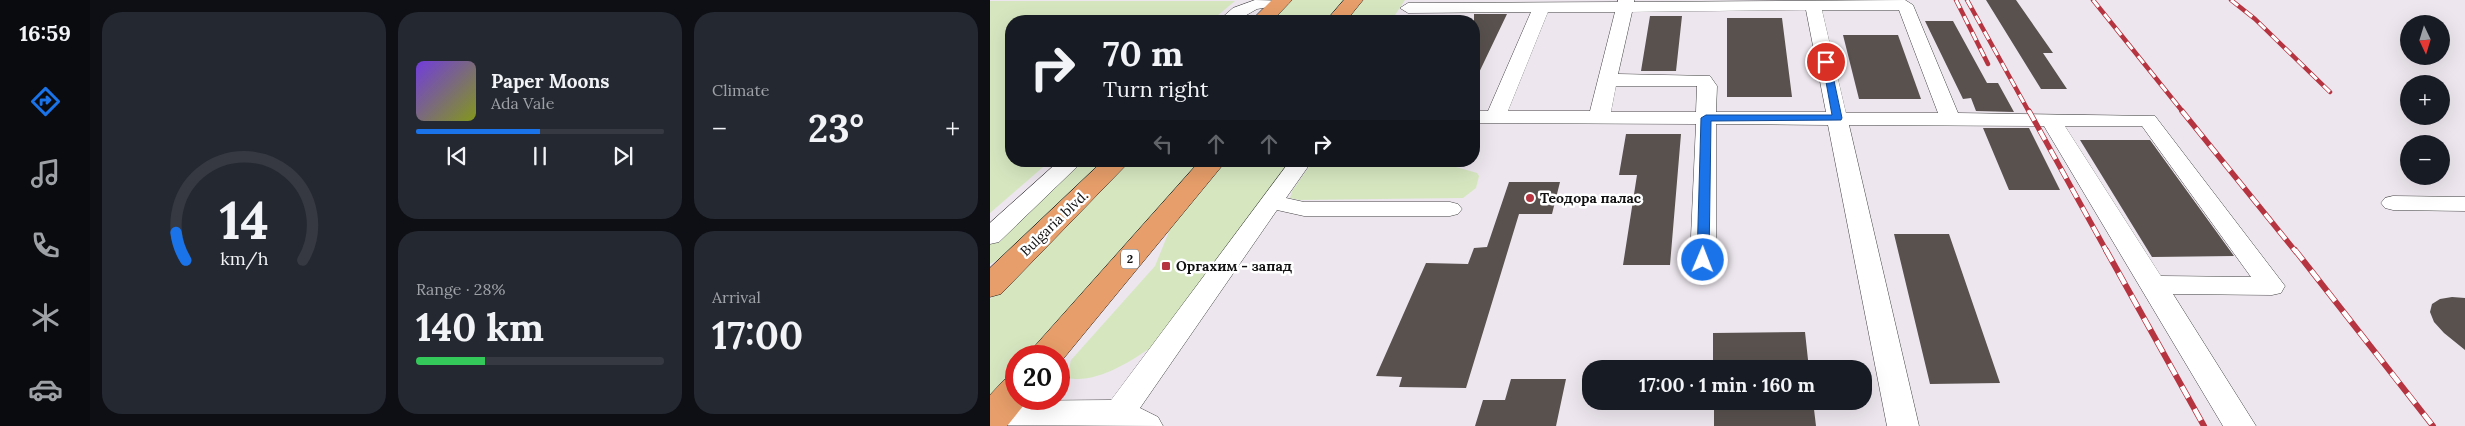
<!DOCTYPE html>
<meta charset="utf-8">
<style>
body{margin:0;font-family:Lora,serif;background:#242831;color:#f1f3f6;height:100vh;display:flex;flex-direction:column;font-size:19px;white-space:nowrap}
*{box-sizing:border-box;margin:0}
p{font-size:16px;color:#9ea1a6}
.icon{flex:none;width:28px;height:28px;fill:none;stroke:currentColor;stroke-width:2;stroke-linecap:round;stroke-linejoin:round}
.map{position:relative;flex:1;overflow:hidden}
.sheet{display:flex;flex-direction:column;gap:12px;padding:12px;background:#0d0f14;width:900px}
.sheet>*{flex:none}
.top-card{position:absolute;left:15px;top:15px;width:475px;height:152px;border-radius:20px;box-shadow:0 5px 20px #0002;background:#171b24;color:#f1f3f6;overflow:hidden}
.needle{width:32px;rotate:176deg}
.controls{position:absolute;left:1410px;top:15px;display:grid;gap:10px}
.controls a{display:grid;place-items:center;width:50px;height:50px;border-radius:50%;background:#171b24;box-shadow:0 5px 20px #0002;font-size:25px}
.speed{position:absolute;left:15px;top:345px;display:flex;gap:10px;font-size:25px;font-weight:700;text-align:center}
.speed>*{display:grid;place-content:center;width:65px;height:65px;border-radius:50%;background:#171b24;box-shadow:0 5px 20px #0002;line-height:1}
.speed .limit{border:8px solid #d22;background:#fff;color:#111}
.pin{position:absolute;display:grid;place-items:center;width:42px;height:42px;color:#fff;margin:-21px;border:2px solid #fff;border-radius:50%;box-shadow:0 1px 5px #0007}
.me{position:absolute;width:55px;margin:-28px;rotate:1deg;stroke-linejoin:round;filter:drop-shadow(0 0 4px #0008)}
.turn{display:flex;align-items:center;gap:18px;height:105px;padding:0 15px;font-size:22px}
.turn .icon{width:65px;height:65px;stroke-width:2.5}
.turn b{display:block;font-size:35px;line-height:42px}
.lanes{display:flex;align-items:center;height:48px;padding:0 15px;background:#0003;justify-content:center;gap:25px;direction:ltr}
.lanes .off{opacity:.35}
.big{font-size:38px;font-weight:700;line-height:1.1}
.sheet .tile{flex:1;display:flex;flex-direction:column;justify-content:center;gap:8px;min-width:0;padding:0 18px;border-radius:20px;background:#242831}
.sheet .dial{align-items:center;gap:0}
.dial svg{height:130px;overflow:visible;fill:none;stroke:#363941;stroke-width:7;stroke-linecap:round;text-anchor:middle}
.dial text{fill:#f1f3f6;stroke:none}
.song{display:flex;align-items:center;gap:15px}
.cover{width:60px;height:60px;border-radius:8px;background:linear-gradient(135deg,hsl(260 70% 55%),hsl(70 70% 35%))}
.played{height:5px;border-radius:2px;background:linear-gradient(90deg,#1a73e8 50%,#363941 50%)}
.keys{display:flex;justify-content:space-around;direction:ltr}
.heat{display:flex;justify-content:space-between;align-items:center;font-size:28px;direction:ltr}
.charge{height:8px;border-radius:4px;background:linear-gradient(90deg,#34c759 28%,#363941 0)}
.sheet .tiles{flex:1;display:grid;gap:12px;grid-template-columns:repeat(3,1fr)}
.tile:first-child{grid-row:span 2}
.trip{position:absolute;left:592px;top:360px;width:290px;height:50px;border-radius:20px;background:#171b24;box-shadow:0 5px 20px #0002;font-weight:700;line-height:50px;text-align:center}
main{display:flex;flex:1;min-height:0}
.tabs{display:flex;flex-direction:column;width:90px;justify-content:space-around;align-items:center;background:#090b0e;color:#9ea1a6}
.tabs .icon{width:35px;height:35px}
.tabs .active{color:#1a73e8}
.tabs b{font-size:22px;color:#f1f3f6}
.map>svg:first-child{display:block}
.industrial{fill:#ede6ee;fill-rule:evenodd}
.green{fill:#d6e7c0}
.building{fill:#58514e}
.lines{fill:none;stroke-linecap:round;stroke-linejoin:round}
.minor-casing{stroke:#434343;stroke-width:1}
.highway-casing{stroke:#212121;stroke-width:1}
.minor{fill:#fff;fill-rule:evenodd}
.highway{fill:#e79e6a;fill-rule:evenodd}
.rail-far2-casing{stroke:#b53440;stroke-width:4.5}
.rail-far1-casing{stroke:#b53440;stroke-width:5.5}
.rail-casing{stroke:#b53440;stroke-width:6}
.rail-far2{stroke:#fff;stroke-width:3;stroke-dasharray:9;stroke-linecap:butt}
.rail-far1{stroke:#fff;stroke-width:4;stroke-dasharray:11;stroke-linecap:butt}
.rail{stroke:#fff;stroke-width:4.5;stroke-dasharray:13;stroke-linecap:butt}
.route{fill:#1a73e8;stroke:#114b97}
.poi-dot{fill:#b53440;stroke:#fff;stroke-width:2}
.labels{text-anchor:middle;stroke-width:5;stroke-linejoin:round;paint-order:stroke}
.shield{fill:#fff;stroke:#585858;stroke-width:1}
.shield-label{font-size:12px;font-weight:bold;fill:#101010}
.poi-label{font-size:14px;font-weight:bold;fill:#101010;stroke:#fff;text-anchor:start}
.street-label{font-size:14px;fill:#101010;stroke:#fff}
</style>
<main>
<nav class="tabs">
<b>16:59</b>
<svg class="icon active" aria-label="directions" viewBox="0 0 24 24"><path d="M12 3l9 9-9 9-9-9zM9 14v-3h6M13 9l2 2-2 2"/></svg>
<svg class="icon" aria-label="music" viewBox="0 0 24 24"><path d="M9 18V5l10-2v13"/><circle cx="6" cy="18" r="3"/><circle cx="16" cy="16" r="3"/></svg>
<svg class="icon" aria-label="phone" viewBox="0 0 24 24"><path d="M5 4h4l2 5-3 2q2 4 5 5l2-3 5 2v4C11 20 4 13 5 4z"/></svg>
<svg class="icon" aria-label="climate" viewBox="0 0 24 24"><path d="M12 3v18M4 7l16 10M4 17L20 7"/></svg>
<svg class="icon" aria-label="car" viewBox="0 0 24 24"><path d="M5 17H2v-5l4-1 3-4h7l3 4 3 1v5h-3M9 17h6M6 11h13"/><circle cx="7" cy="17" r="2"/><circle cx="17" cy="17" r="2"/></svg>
</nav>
<section class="sheet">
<div class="tiles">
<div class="tile dial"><svg viewBox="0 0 100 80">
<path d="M14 69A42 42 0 1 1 86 69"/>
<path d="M14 69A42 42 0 0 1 8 52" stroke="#1a73e8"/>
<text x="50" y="56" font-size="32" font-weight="700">14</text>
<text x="50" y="72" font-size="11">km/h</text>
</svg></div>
<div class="tile">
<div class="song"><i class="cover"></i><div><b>Paper Moons</b><p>Ada Vale</p></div></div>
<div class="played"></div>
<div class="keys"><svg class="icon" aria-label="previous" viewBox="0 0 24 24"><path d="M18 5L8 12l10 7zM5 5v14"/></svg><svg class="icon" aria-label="pause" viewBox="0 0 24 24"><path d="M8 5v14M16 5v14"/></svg><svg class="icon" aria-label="next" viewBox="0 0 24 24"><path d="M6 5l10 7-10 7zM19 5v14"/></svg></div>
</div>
<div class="tile"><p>Climate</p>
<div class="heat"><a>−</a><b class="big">23°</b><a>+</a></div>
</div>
<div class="tile"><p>Range · 28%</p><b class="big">140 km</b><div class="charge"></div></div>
<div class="tile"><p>Arrival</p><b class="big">17:00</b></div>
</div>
</section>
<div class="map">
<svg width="1475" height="426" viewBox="0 0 1475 426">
<rect width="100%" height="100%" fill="#fefcf5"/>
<path class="industrial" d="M 0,0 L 1475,0 L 1475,426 L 0,426 ZM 21,21 L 484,21 L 484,161 L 21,161 ZM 1419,24 L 1451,24 L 1451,56 L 1419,56 ZM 1419,84 L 1451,84 L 1451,116 L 1419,116 ZM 1419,144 L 1451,144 L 1451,176 L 1419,176 ZM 26,356 L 69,356 L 69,399 L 26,399 ZM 601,369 L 874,369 L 874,401 L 601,401 Z"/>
<path class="green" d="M 299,0 L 354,0 L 335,21 L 278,21 Z
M 372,0 L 415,0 L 401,21 L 354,21 Z
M 0,1 L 245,1 L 221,21 L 21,21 L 21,161 L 60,161 L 0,213 Z
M 86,161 L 115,161 L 18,254 L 0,264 L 0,239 Z
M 138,161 L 211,161 L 40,356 L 26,356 L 26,372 L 0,401 L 0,299 Z
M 235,161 L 301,161 L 163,346 C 140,362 106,384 77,378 L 81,360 L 165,266 L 182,224 Z
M 323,161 L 445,161 L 487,173 L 489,176 L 486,188 L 473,198 L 309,200 L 300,198 L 302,191 Z"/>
<path class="building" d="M 996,0 L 1026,0 L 1063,53 L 1053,53 L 1077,89 L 1051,89 Z
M 484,14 L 517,14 L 484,83 Z
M 660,16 L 692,16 L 686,71 L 651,71 Z
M 737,18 L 792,18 L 802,97 L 737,97 Z
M 935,21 L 963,21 L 997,83 L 1008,83 L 1024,112 L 986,111 L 981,98 L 973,99 Z
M 853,35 L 908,35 L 931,99 L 869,99 Z
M 993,128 L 1039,128 L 1070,190 L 1019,190 Z
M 636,134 L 691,134 L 680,265 L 633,265 L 647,175 L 629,175 Z
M 1090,140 L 1160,140 L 1244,256 L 1162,257 Z
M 519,182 L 570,182 L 562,214 L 529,214 L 476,388 L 409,387 L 412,377 L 386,376 L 436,263 L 478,264 L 484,248 L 497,247 Z
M 904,234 L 959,234 L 1010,383 L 940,384 Z
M 1462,297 L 1475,298 L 1475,350 L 1454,333 L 1444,322 L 1440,312 L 1442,304 L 1450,299 Z
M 815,332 L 819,369 L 723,369 L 723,333 Z
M 521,379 L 576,379 L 566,426 L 485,426 L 493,400 L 515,400 Z
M 724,401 L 823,401 L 826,426 L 724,426 Z"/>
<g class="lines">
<defs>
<path id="minor" d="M 265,0 L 300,1 L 298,4 L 267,9 L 246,21 L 228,21 L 243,8 Z
M 628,0 L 644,0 L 644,2 L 915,0 L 923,5 L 968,113 L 1165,116 L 1295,286 L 1291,293 L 1282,295 L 1183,294 L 1266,426 L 1233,426 L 1054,126 L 859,125 L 929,426 L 897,426 L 838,125 L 726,124 L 726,260 L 722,266 L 713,269 L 704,266 L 700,260 L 706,124 L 484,123 L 484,111 L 498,111 L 541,12 L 418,13 L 410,8 L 418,3 L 628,2 ZM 816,10 L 836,112 L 726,112 L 727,86 L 720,76 L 628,74 L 642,12 ZM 832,10 L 909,10 L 948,113 L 856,113 ZM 558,12 L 625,12 L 600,111 L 518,111 ZM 626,86 L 707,86 L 706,112 L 621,112 ZM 1075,126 L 1152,126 L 1261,277 L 1171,276 Z
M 69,161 L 93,161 L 9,242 L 0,244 L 0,223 Z
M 300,161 L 322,161 L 296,198 L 314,202 L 460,202 L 468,204 L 472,209 L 468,214 L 460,216 L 314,216 L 287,210 L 150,408 L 168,417 L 173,426 L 0,425 L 0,403 L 6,401 L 121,400 Z
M 1403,196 L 1475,197 L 1475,211 L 1403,210 L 1395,208 L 1391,203 L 1395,198 Z"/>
<path id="highway" d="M 282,0 L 302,0 L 282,21 L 261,21 Z
M 354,0 L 373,0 L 356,21 L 336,21 Z
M 113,161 L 140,161 L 11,294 L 0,297 L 0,268 Z
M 210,161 L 236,161 L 69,364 L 69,356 L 39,356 L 44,347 Z
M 26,376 L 26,399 L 38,400 L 17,426 L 0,426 L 0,395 L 14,380 Z"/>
</defs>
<use href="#minor" class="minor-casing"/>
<use href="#highway" class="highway-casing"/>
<use href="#minor" class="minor"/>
<use href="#highway" class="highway"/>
<defs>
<path id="rail-far2" d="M 966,0 L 998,64
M 977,0 L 1039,112
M 1103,0 L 1193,112
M 1241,0 L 1265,19 L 1340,92"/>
<path id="rail-far1" d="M 1039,111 L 1117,252
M 1192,111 L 1306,252"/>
<path id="rail" d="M 1116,250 L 1214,426
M 1305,250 L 1443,426"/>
</defs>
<use href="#rail-far2" class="rail-far2-casing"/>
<use href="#rail-far1" class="rail-far1-casing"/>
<use href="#rail" class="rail-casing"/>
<use href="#rail-far2" class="rail-far2"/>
<use href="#rail-far1" class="rail-far1"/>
<use href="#rail" class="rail"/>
</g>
<path class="route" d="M 832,60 L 840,62 L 852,118 L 851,120 L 721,121 L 719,260 L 718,263 L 709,263 L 707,260 L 711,118 L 716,115 L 842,115 Z"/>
<g class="poi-dot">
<circle cx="540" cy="198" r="5"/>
<rect x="171" y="261" width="10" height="10" rx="2.5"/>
</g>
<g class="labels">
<rect class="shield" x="131" y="249.5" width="18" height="19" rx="4"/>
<g class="shield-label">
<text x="140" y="263">2</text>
</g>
<g class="poi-label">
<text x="550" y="203">Теодора палас</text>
<text x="186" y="271">Оргахим - запад</text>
</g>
<g class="street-label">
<text transform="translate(64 223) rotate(-44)" y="5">Bulgaria blvd.</text>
</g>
</g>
</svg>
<div class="controls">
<a><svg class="needle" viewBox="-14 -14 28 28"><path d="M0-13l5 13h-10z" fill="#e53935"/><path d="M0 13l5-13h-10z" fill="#9ea1a6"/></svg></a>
<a>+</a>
<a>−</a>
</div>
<div class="speed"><div class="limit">20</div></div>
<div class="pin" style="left:836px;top:62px;background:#d93025"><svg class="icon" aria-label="arrive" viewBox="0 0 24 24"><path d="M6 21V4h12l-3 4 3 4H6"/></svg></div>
<svg class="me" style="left:713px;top:260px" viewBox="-20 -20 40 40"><circle r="17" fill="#1a73e8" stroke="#fff" stroke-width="3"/><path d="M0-11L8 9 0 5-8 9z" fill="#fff"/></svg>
<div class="trip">17:00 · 1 min · 160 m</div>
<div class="top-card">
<div class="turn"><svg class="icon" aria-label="right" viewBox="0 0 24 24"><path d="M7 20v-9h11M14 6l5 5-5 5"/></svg><div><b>70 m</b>Turn right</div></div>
<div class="lanes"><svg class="icon off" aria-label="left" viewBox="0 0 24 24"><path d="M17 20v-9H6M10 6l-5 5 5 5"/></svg><svg class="icon off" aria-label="ahead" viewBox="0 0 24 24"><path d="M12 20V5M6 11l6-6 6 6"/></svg><svg class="icon off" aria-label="ahead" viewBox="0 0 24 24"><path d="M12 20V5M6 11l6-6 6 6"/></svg><svg class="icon" aria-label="right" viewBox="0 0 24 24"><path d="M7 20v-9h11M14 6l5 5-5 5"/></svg></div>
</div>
</div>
</main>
